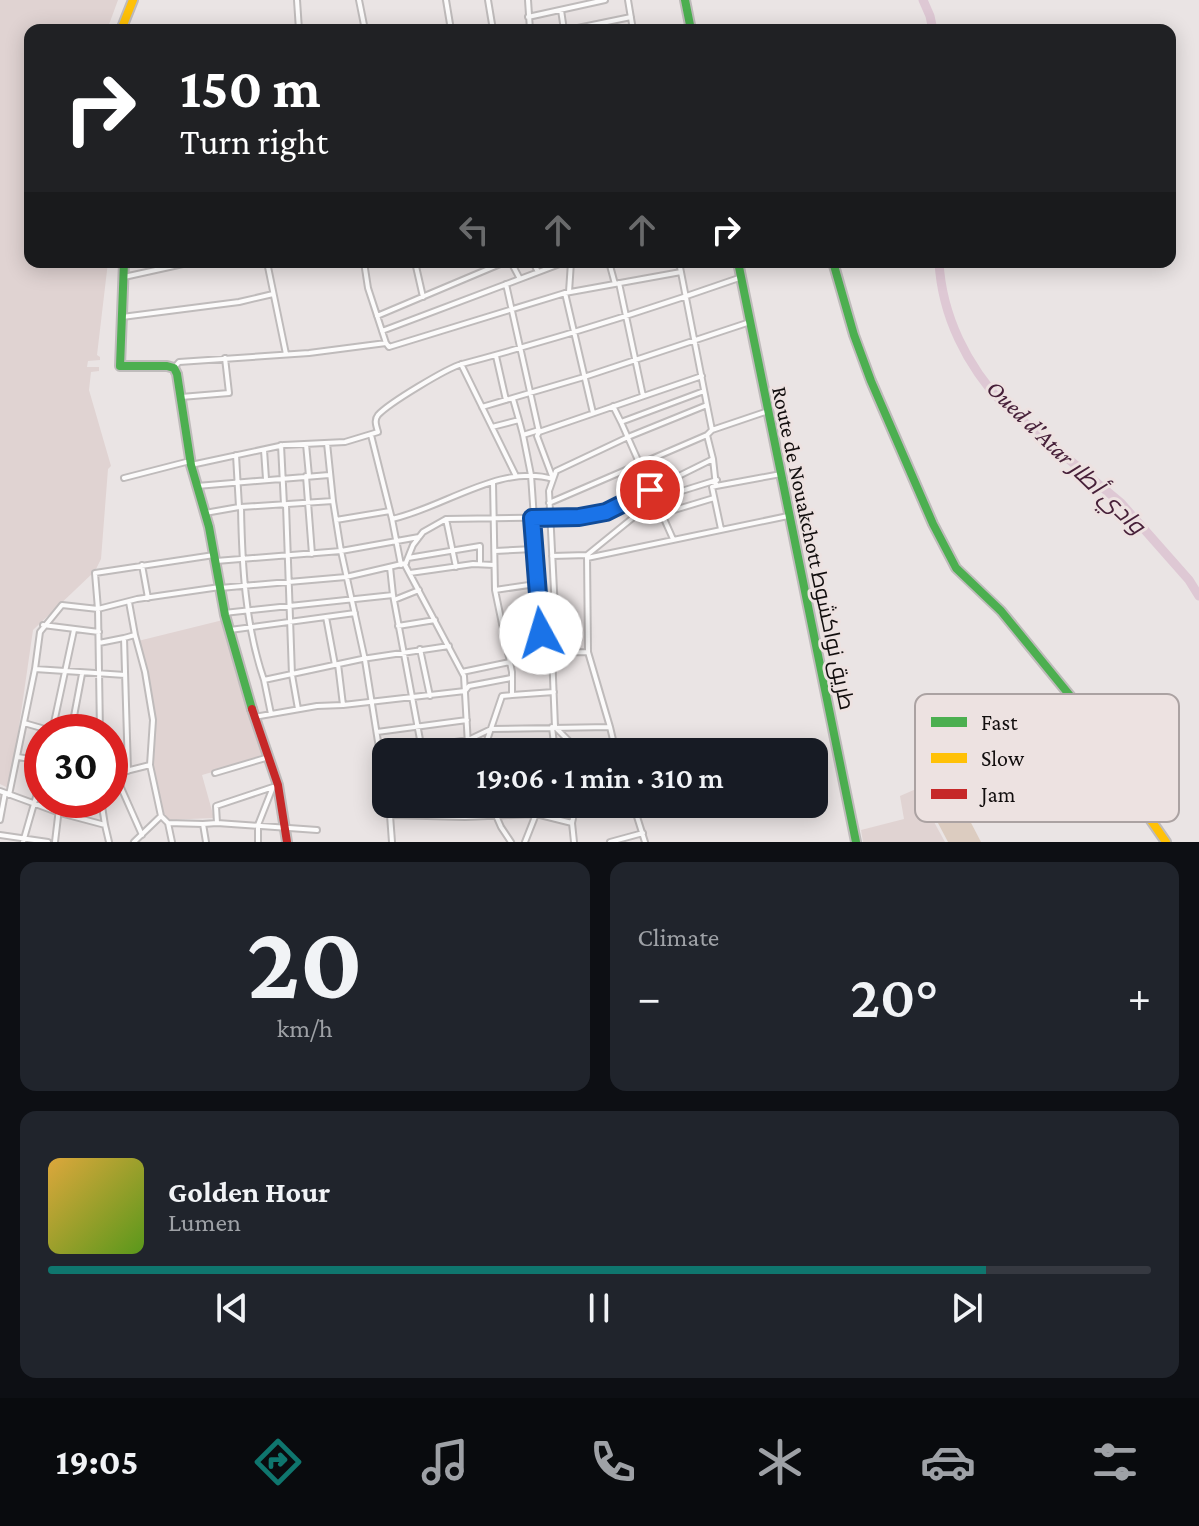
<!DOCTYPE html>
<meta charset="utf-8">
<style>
body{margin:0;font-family:"Crimson Pro",Cairo,serif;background:#20242c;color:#f1f3f6;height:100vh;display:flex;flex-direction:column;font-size:30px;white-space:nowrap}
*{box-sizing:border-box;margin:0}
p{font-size:26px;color:#9ea1a6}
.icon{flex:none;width:44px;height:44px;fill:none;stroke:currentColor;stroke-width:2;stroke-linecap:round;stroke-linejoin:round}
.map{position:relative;height:842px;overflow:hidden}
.drawer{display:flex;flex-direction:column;gap:20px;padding:20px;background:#0d0f14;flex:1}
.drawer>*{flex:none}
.hud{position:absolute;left:24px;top:24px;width:1152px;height:244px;border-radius:16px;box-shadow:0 4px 20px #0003;background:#202124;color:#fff;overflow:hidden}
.speed{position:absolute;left:24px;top:714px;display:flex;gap:16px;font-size:40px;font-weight:700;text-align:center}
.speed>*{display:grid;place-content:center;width:104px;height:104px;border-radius:50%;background:#171b24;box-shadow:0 4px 20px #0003;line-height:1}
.speed .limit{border:12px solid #d22;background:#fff;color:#111}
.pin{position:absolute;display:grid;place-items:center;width:68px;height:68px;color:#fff;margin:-34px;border:4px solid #fff;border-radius:50%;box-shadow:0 2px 8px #0007}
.me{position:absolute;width:88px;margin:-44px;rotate:354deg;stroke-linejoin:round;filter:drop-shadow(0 0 6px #0008)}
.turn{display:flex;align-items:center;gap:28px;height:168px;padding:0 24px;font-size:36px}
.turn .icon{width:104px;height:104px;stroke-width:2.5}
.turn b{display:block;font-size:56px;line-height:68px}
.lanes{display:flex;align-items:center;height:76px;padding:0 24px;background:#0003;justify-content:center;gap:40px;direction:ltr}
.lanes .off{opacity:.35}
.big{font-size:60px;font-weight:600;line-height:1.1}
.drawer .tile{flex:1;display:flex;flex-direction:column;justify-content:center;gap:12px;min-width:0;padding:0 28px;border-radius:16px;background:#20242c}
.drawer .dial{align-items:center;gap:0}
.dial b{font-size:104px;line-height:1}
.song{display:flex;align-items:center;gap:24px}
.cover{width:96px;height:96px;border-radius:12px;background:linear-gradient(135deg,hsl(40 70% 55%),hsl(90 70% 35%))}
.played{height:8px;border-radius:4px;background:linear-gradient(90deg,#0f766e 85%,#363941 85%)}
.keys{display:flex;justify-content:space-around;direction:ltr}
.heat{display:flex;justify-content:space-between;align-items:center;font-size:44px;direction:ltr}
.drawer .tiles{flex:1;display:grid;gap:20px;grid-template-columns:1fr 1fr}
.tile:last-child{grid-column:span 2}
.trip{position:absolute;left:372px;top:738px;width:456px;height:80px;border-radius:16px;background:#171b24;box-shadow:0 4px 20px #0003;font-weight:600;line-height:80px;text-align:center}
.menu{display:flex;height:128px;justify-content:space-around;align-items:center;background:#090b0e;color:#9ea1a6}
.menu .icon{width:56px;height:56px}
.menu .active{color:#0f766e}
.menu b{font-size:36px;color:#f1f3f6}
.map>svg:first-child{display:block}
.built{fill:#e0d3d2}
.green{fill:#dcccc0}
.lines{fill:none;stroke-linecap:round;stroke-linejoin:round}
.river{stroke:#dec8d4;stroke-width:9}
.street-casing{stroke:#bfbbbb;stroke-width:8}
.fast-casing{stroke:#bfbbbb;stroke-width:12}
.slow-casing{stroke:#bfbbbb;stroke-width:12}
.jam-casing{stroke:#bfbbbb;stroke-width:12}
.street{stroke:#fcfbfb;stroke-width:4}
.fast{stroke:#4caf50;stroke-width:8}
.slow{stroke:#ffc107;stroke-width:8}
.jam{stroke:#c62828;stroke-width:8}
.route-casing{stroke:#114b97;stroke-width:20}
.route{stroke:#1a73e8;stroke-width:14}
.labels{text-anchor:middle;stroke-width:6;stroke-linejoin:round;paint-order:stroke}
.street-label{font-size:22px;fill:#120e0e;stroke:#ede2e1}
.water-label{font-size:24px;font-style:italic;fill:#472039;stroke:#ede2e1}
.key{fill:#ede2e1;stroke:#aba2a2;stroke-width:2}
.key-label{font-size:22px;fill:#120e0e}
</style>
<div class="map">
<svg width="1199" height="842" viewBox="0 0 1199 842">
<rect width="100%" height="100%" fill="#eae4e4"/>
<path class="built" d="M 0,0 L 118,0 L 107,30 L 30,30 L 30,262 L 108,262 L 97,355 L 100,357 L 100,360 L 88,361 L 87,367 L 99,367 L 99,371 L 91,372 L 89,390 L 111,466 L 108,469 L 101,559 L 95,571 L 33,630 L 10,789 L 0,784 Z
M 223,620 L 264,757 L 202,775 L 214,818 L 165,820 L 152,762 L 154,708 L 138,641 Z
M 916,789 L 945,842 L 863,842 L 861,830 L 904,819 L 900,796 Z"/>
<path class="green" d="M 955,792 L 981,842 L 948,842 L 929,806 Z"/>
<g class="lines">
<path class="river" d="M 923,0 L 930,16 L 933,30
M 939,262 C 942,316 967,366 1004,405 L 1121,503 L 1189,580 L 1199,596"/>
<defs>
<path id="street" d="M 297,0 L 299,30
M 359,0 L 365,30
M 446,0 L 451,30
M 488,0 L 493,30
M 528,0 L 530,30
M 628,0 L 633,30
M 561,10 L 564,30
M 528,17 L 605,0
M 568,30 L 631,17
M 267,262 L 286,354
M 364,262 L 368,288 L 386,343
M 415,262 L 423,297
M 511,262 L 520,279
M 533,262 L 538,272
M 609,262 L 615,284
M 124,277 L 192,262
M 619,283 L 643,396
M 506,284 L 539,432 L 702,376
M 569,292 L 571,262
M 565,293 L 593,413
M 377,316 L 505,262
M 122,317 L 239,302 L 273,294
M 382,331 L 565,262
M 496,356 L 506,400
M 461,364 L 516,476
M 174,368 L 179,362 L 309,353 L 386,343 L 389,347 L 565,293 L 681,272
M 181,397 L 229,393 L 225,358
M 513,399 L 519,420
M 707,405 L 712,430 L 707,435
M 613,406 L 621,422
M 482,407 L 584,377 L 750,322
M 492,427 L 519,420 L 523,435
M 539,430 L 523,435 L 531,475 L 543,649
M 712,430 L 768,411
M 539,432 L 537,436 L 552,476
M 371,435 L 392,519 L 401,565
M 306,444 L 309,476
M 281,445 L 284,505
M 264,450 L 266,479
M 236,455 L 239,507
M 191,465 L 284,445 L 345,442 L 378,432 C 376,425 374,420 378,415 C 389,403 447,368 462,364 C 556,339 648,310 739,278
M 306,476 L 312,554
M 124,478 L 190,461
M 197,486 L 329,475
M 716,486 L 781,474
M 333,501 L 341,551 L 365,660 L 386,792
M 549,503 L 707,435 L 713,459
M 286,505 L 292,675 L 298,709
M 205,513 L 239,507
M 661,514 L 714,498
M 392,519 C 443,508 501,463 553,479
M 446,519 L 456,567
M 336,520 L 390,511
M 673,539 L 621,422 L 704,391
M 495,551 L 534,549
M 552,556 L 587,555
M 408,558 L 480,546 L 480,564
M 587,558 L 788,516
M 216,561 L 341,551 L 419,537
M 142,565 L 148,598
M 390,567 L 393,595
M 410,573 L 473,564 L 494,565
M 220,588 L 346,577 L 406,563
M 495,590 L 536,584
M 394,600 L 419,590
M 129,602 L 135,635
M 224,613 L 393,595 L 421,745 L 429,746 L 468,740 L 491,729 L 610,727 L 614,744
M 326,617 L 335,665
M 503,622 L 539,617
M 43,625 L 99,632
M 398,626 L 435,620
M 230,630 L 355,613
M 99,643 L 124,638
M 420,649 L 430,696
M 508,652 C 536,650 559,653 588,652 L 587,555 L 656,499 L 717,480
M 588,652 L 610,727
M 338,664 L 343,705
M 35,669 L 40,632 L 62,605 L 98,609 L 95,573 L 214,555
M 462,672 L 510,662
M 264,680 C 245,625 242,564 241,507 L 333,501 L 327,443
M 512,695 L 554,692
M 271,714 L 264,680 L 362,659 L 449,646
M 254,717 L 317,706 L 343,705 L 465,691 L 469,686 L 511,678
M 24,723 L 52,731
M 552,727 L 555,752
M 52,732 L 74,630
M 71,732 L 82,674
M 100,732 L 98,609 L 137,599 L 220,587
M 377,732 L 467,720
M 387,752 L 421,745
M 471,752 L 468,745 L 464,676 L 405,565 L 413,545 L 423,532 L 446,519 L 579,517 L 606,512 L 713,459 L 716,486 L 712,487 L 721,529
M 483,752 L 502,696 L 512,695 L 512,672 L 495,590 L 493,482
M 580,752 L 555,727 L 552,653 L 557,650 L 549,491 L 556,471 L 628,437 L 707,405 L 679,262
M 588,752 L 614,744 L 617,752
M 18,757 L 42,761
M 128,771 L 124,638 L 135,635 L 145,672 L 153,720 L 150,765 L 161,816
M 215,773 L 269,757
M 115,774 L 142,835
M 110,775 L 150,765
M 0,791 L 60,813 L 105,825 L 109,842
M 9,795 L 35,669 L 125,675
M 101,800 L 105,825
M 388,804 L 390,815 L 465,817 L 536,814 L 572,823
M 491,804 L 501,827 L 511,842
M 633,804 L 645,842
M 390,815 L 392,842
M 0,820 L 5,793
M 217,823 L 317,830
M 203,824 L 217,823 L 216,806 L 273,787
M 0,835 L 48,842
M 23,842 L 42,776
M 55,842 L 60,800
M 134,842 L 161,816 L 168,823
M 172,842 L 168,823 L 203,824 L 206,842
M 258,842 L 258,825 L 273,787
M 525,842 L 540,804
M 574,842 L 572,823 L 576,804
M 610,842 L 643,833"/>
<path id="fast" d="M 685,0 L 691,30
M 124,262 L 120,366 L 167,366 L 174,368 L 177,374 L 191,465 L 209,527 L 225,615 L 252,709
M 738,262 L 856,842
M 833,262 L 854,335 L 871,381 L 933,524 L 956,568 L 1001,611 L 1076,703"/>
<path id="slow" d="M 121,30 L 133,0
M 1076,703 L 1112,764 L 1166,842"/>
<path id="jam" d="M 252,709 L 278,785 L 287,842"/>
</defs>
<use href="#street" class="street-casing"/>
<use href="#fast" class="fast-casing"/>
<use href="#slow" class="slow-casing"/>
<use href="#jam" class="jam-casing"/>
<use href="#street" class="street"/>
<use href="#fast" class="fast"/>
<use href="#slow" class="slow"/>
<use href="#jam" class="jam"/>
</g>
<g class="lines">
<defs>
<path id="route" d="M 541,633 L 532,518 L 579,517 L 606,512 L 650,490"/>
</defs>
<use href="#route" class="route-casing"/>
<use href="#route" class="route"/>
</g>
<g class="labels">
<g class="street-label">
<text transform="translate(814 548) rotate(78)" y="8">Route de Nouakchott طريق نواكشوط</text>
</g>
<g class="water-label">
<text transform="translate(1066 457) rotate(44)" y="8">Oued d'Atar وادي أطار</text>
</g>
</g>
<rect x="915" y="694" width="264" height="128" rx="12" class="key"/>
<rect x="931" y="717" width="36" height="10" fill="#4caf50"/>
<rect x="931" y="753" width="36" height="10" fill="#ffc107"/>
<rect x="931" y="789" width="36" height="10" fill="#c62828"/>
<g class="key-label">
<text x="981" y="730">Fast</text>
<text x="981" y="766">Slow</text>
<text x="981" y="802">Jam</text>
</g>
</svg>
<div class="speed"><div class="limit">30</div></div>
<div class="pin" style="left:650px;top:490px;background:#d93025"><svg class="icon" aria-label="arrive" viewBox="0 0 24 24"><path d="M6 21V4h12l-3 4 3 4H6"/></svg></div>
<svg class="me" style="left:541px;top:633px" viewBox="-20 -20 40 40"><circle r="19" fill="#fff"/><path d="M0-13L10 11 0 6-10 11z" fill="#1a73e8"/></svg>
<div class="trip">19:06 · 1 min · 310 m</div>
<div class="hud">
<div class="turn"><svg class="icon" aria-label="right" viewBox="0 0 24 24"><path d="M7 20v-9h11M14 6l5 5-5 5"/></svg><div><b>150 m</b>Turn right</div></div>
<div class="lanes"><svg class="icon off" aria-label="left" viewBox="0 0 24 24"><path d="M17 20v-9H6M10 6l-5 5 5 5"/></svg><svg class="icon off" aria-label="ahead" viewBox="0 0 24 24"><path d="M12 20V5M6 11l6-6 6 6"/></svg><svg class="icon off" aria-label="ahead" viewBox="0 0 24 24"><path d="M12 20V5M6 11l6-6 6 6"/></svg><svg class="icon" aria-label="right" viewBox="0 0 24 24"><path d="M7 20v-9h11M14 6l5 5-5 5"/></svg></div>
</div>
</div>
<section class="drawer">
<div class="tiles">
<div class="tile dial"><b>20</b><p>km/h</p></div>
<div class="tile"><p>Climate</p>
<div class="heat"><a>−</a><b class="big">20°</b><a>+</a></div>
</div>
<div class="tile">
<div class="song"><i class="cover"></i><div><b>Golden Hour</b><p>Lumen</p></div></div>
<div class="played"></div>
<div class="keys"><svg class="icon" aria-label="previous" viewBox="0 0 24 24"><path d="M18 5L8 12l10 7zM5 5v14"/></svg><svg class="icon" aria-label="pause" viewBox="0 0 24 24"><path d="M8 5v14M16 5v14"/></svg><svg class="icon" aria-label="next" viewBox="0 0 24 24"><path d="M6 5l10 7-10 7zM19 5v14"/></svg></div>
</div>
</div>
</section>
<nav class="menu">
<b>19:05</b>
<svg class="icon active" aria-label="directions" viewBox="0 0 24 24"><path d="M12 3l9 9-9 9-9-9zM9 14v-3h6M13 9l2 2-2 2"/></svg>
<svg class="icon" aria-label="music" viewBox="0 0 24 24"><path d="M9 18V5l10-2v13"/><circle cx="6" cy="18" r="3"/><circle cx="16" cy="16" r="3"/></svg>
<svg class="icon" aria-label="phone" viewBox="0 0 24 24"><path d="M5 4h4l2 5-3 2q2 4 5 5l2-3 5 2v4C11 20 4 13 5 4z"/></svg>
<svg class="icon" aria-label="climate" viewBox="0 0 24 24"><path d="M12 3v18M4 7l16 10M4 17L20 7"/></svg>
<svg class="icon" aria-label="car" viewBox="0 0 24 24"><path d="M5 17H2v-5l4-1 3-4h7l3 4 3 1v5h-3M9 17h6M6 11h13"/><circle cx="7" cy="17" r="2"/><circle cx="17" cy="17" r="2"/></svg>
<svg class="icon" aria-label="filters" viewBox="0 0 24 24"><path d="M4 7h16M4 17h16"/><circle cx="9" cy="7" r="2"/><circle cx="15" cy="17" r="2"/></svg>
</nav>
